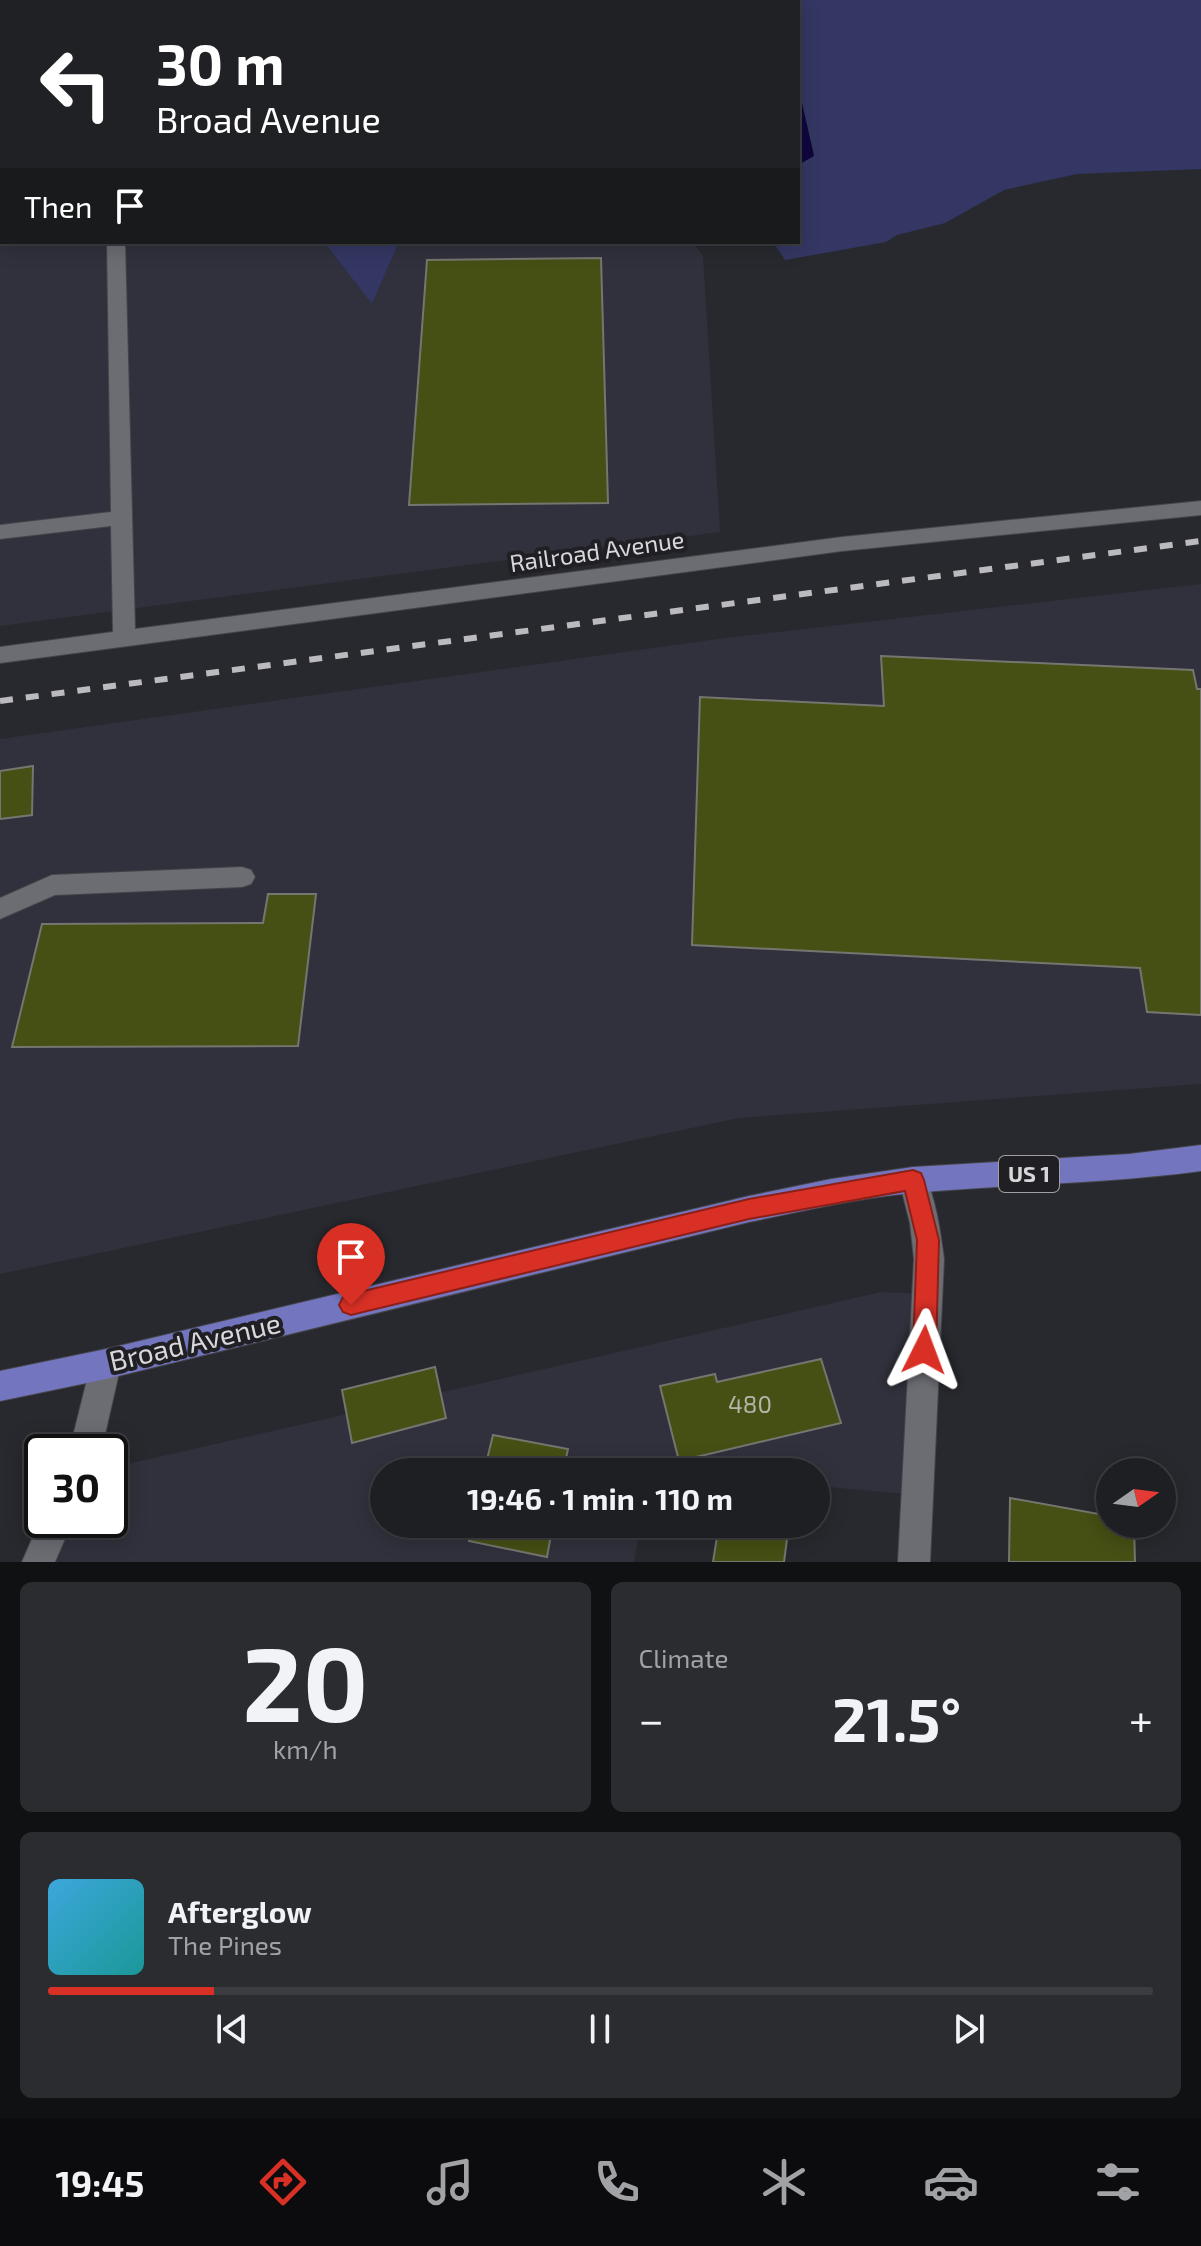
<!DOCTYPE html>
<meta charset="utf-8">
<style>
body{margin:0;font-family:"Exo 2",sans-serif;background:#2b2c2f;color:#f1f3f6;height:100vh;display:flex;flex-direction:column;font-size:30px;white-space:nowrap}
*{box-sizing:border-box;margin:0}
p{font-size:26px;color:#a1a2a5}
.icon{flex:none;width:44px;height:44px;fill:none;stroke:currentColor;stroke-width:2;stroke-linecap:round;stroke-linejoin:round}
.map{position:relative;height:1562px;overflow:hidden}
.details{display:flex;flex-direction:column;gap:20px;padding:20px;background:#101113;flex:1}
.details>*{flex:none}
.banner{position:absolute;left:0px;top:0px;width:800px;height:244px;box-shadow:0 4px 20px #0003,0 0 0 2px #3c3d40;background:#202124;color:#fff;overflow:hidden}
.needle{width:52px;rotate:76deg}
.buttons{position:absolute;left:1096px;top:1458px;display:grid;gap:16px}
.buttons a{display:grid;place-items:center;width:80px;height:80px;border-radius:50%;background:#1e1f22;box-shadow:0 4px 20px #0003,0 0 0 2px #3c3d40;font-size:40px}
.speed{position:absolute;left:24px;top:1434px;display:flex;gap:16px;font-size:40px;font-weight:700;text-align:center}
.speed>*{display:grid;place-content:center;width:104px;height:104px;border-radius:50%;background:#1e1f22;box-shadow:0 4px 20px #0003,0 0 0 2px #3c3d40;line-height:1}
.speed .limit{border:4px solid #111;border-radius:12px;background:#fff;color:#111}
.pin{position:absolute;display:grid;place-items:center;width:68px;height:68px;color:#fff;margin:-82px -34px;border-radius:50% 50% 50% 0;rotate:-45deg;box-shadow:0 0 8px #0007}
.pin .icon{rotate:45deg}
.me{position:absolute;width:88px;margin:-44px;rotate:3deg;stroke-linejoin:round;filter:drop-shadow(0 0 6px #0008)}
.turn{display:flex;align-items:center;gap:28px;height:168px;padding:0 24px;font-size:36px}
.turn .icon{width:104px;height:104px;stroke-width:2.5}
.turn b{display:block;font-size:56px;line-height:68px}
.then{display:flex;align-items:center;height:76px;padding:0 24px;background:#0003;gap:16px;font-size:30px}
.big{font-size:60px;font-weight:700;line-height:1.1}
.details .card{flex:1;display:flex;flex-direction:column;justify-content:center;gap:12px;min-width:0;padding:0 28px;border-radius:12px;background:#2b2c2f}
.details .dial{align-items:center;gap:0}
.dial b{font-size:104px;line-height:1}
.song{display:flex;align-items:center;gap:24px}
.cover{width:96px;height:96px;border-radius:12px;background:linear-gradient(135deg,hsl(200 70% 55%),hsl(180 70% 35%))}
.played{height:8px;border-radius:4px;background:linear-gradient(90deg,#d93025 15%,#3c3d40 15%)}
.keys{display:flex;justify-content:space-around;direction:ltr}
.heat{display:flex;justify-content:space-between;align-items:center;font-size:44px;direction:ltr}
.details .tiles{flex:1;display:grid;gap:20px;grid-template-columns:1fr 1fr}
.card:last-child{grid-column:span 2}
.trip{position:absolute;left:370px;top:1458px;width:460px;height:80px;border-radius:40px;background:#1e1f22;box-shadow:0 4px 20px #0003,0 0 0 2px #3c3d40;font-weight:700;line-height:80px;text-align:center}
.tab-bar{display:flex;height:128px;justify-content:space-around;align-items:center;background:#0c0c0e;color:#a1a2a5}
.tab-bar .icon{width:56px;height:56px}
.tab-bar .selected{color:#d93025}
.tab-bar b{font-size:36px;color:#f1f3f6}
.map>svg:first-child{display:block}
.built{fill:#30313c}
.green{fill:#343763}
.water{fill:#0f0640}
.building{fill:#464f14;stroke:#757670;stroke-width:2}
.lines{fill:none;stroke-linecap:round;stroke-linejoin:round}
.minor-casing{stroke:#454549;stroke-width:2}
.major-casing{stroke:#454549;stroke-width:2}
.minor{fill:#6c6d73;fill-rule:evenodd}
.major{fill:#7376bf;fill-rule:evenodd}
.rail{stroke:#bbbbbf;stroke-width:6;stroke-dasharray:13 13;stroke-linecap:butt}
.route{fill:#d93025;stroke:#8d1f18;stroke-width:2}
.labels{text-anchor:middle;stroke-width:8;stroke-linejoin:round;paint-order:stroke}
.shield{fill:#1f1f24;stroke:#a0a0a4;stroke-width:2}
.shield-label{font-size:22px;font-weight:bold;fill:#d8d8db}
.street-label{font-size:24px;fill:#d8d8db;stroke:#1f1f24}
.near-number-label{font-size:24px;fill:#b4b6a9}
.near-street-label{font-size:28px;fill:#d8d8db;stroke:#1f1f24}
</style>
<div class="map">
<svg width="1201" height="1562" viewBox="0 0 1201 1562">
<rect width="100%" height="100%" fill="#28292e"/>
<path class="built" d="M 0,89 L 2,242 L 324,242 L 372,304 L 399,242 L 693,242 L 703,256 L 720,532 L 0,626 Z
M 1201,584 L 1201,1084 L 739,1118 L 0,1274 L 0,739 L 725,638 Z
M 881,1292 L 930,1294 L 919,1495 L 816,1486 L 816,1472 L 384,1472 L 384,1524 L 641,1524 L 634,1562 L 27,1562 L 43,1520 L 110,1520 L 110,1468 Z"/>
<path class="green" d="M 226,0 L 694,0 L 690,2 Z
M 785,0 L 1201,0 L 1201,169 L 1077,174 L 1004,190 L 945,223 L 897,235 L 886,242 L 785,260 L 773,242 L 798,242 L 798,165 L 814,155 L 798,86 L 801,24 L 798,2 Z
M 324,242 L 399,242 L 372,304 Z"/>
<path class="water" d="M 798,86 L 814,156 L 798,165 Z"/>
<path class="building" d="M 601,258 L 608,503 L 409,505 L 427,260 Z
M 881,656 L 1193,670 L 1197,689 L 1201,689 L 1201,1015 L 1147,1012 L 1140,968 L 692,945 L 700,697 L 884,706 Z
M 33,766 L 32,815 L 0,819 L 0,771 Z
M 268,894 L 316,894 L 298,1046 L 12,1047 L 42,924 L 263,923 Z
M 821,1359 L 841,1423 L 679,1461 L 660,1386 L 715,1374 L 717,1382 Z
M 435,1367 L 446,1418 L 352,1443 L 342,1390 Z
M 493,1435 L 568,1449 L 563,1472 L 484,1472 Z
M 1010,1498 L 1110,1516 L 1110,1524 L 1134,1524 L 1135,1562 L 1009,1562 Z
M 473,1524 L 553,1524 L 547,1557 L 469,1541 Z
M 719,1524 L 789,1524 L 784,1562 L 713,1562 Z"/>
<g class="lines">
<defs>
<path id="minor" d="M 0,160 L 2,160 L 2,170 L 0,170 Z
M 107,242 L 125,242 L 135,629 L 842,537 L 1201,501 L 1201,515 L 842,551 L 0,663 L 0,647 L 113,632 L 111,526 L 0,539 L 0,525 L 111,512 Z
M 242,867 L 251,870 L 255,877 L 251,884 L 242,887 L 55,895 L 0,919 L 0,898 L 52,875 Z
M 913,1167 L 923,1171 C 936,1199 940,1229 944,1259 L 930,1562 L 898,1562 L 914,1259 L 910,1223 L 899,1180 L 903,1171 Z
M 106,1349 L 117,1354 L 121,1364 L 101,1452 L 69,1452 L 91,1364 L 95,1354 Z
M 42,1516 L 42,1520 L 73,1520 L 55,1562 L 22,1562 Z"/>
<path id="major" d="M 1201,1145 L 1201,1171 C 1105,1184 1009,1184 913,1193 C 857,1198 803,1211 749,1222 L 106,1379 L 0,1401 L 0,1371 L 106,1349 L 749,1196 L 831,1179 L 913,1167 L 1129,1154 Z"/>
</defs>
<use href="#minor" class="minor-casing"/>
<use href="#major" class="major-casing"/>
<use href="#minor" class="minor"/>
<use href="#major" class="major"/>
<path class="rail" d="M 0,701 L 1201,541"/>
</g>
<path class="route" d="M 913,1170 L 921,1173 L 924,1180 L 939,1240 L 936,1350 L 932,1358 L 924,1361 L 916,1358 L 913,1350 L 917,1240 L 905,1191 L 749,1219 L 351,1315 L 343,1312 L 339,1305 L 343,1297 L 351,1294 L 749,1199 Z"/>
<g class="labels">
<rect class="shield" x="999" y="1156" width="60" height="36" rx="6"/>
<g class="shield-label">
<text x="1029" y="1182">US 1</text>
</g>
<g class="street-label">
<text transform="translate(597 552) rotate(-8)" y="8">Railroad Avenue</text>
</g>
<g class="near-number-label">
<text x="750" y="1413">480</text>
</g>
<g class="near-street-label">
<text transform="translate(195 1342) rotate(-13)" y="10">Broad Avenue</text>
</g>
</g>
</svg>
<div class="buttons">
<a><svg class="needle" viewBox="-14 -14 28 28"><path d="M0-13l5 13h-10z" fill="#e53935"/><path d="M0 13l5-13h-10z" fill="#a1a2a5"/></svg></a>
</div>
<div class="speed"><div class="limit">30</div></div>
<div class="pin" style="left:351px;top:1305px;background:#d93025"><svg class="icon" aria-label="arrive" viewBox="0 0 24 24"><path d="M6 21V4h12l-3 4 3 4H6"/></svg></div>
<svg class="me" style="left:924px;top:1350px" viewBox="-20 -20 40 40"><path d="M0-17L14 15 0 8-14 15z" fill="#d93025" stroke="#fff" stroke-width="4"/></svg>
<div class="trip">19:46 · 1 min · 110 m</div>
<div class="banner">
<div class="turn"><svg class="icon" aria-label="left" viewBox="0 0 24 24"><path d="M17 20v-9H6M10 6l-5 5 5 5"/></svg><div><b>30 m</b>Broad Avenue</div></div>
<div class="then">Then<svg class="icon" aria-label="arrive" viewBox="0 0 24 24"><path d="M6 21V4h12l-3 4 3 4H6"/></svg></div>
</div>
</div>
<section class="details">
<div class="tiles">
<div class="card dial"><b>20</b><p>km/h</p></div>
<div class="card"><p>Climate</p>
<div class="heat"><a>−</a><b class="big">21.5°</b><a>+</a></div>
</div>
<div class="card">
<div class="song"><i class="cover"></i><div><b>Afterglow</b><p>The Pines</p></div></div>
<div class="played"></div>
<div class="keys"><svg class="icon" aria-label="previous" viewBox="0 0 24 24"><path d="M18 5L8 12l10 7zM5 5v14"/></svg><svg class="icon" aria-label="pause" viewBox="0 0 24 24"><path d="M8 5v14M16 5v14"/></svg><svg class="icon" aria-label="next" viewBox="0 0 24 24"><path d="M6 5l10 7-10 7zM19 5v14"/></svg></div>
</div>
</div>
</section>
<nav class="tab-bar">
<b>19:45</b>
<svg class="icon selected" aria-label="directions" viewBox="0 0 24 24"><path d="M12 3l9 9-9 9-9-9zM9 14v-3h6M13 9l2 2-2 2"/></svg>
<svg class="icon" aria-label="music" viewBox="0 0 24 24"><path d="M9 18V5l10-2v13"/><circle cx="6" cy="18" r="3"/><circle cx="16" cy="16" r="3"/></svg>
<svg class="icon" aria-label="phone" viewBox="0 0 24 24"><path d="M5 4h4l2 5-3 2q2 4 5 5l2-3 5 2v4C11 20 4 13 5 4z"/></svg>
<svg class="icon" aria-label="climate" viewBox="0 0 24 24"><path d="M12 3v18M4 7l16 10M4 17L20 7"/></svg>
<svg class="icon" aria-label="car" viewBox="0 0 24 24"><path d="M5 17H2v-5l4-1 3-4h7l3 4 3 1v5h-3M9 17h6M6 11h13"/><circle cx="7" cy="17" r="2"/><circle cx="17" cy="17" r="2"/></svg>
<svg class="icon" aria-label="filters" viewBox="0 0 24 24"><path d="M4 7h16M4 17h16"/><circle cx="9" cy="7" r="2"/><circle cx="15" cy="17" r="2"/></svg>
</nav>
